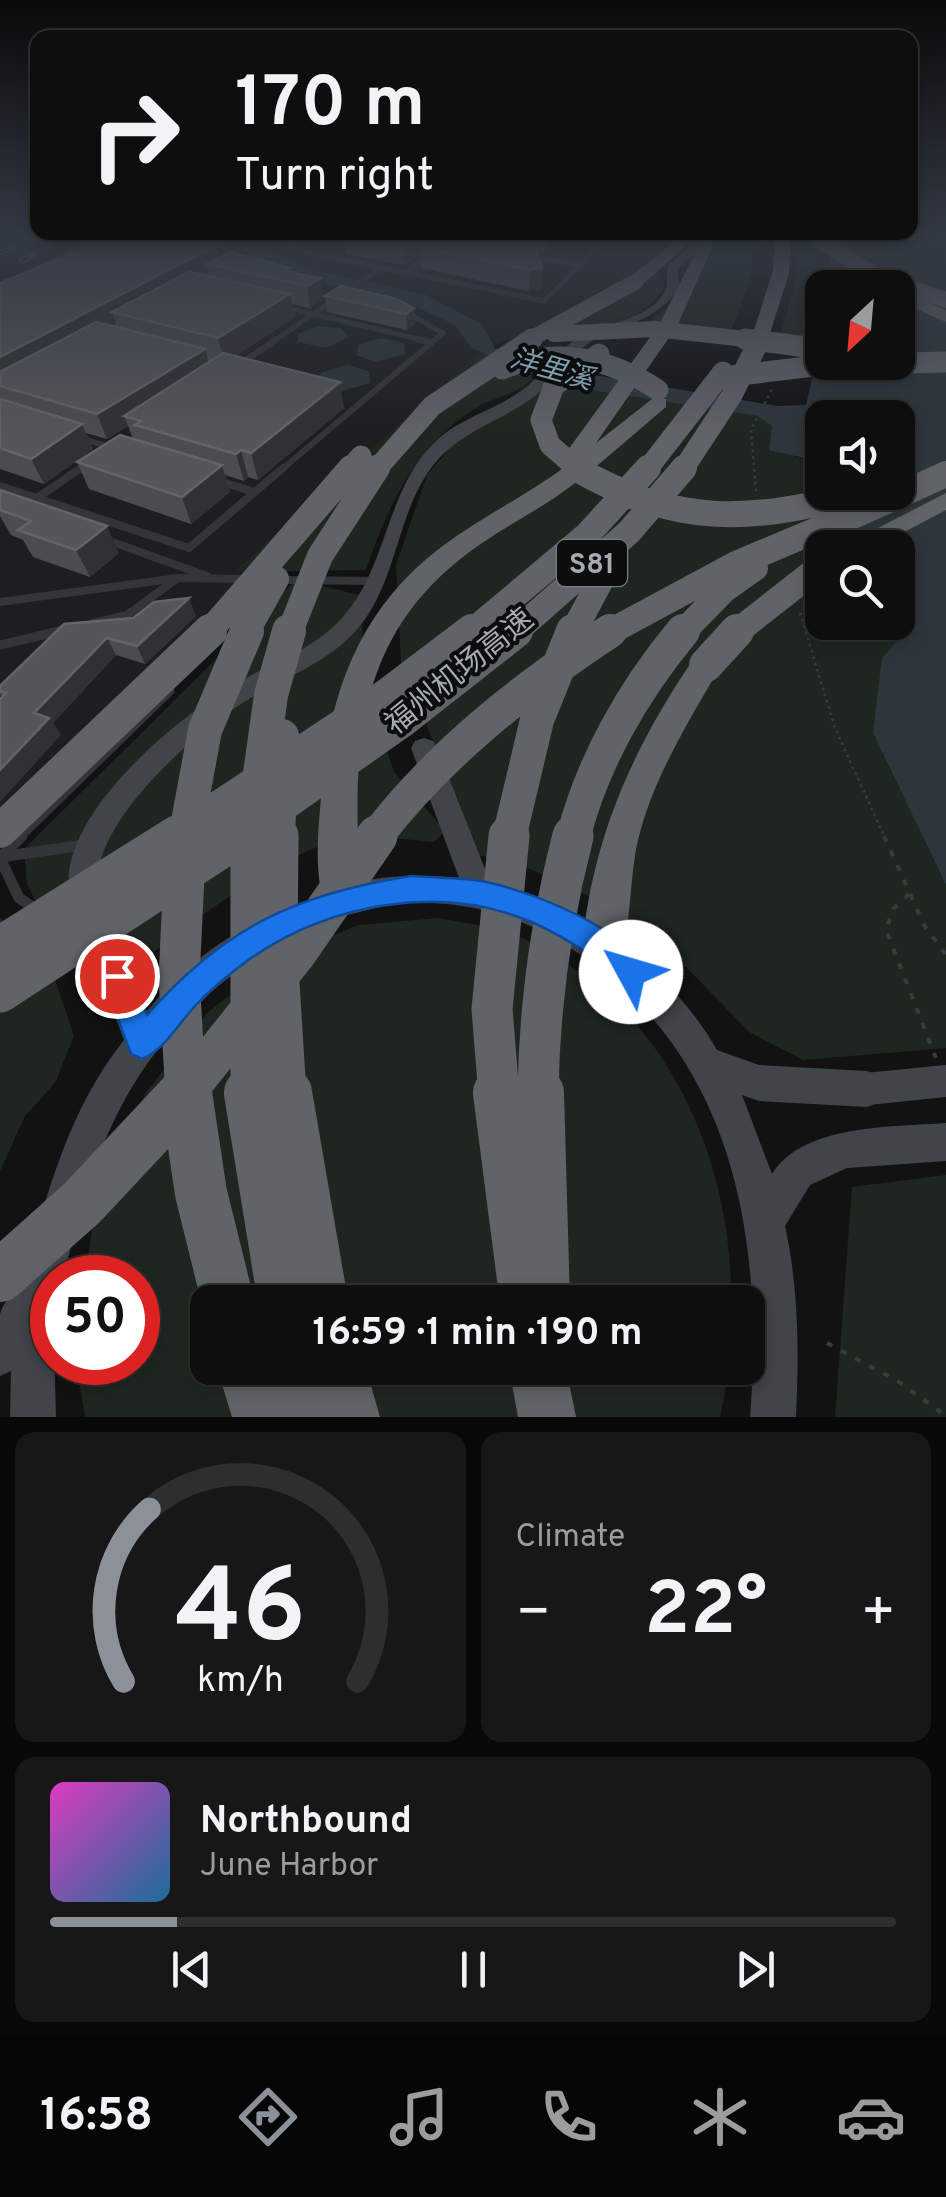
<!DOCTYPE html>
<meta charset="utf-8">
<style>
body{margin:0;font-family:Overpass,"Noto Sans SC",sans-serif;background:#171717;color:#f1f3f6;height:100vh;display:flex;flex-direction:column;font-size:38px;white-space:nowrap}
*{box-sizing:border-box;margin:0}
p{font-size:32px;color:#9b9c9e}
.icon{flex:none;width:55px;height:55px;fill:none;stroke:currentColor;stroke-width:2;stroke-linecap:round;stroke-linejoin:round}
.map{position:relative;height:1417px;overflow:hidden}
.sheet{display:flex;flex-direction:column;gap:15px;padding:15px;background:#080808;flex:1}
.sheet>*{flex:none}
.guide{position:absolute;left:30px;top:30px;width:888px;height:210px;border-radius:20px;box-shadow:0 5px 15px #0003,0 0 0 2px #2e2e2e;background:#0e0e0e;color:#f1f3f6;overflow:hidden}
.needle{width:65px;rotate:206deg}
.tools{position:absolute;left:805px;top:270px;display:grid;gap:20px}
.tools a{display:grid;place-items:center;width:110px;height:110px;border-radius:20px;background:#0e0e0e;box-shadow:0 5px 15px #0003,0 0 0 2px #2e2e2e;font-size:50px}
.speed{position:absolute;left:30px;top:1255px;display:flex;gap:20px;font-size:50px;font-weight:700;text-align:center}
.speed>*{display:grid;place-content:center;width:130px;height:130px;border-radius:50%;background:#0e0e0e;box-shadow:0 5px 15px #0003,0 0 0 2px #2e2e2e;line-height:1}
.speed .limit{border:15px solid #d22;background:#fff;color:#111}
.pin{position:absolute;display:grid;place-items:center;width:85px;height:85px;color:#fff;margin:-42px;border:5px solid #fff;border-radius:50%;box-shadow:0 2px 10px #0007}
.me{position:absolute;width:110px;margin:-55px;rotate:309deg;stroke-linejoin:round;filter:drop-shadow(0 0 8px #0008)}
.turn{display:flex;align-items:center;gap:35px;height:210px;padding:0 40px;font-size:45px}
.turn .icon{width:130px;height:130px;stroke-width:2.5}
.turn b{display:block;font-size:70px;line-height:85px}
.big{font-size:75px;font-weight:700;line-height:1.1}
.sheet .tile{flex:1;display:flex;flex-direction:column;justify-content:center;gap:15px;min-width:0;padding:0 35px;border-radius:20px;background:#171717}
.sheet .dial{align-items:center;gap:0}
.dial svg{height:260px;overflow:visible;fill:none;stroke:#2e2e2e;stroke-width:7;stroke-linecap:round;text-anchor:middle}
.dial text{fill:#f1f3f6;stroke:none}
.song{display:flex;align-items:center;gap:30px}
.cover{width:120px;height:120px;border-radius:15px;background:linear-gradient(135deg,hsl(310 70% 55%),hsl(200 70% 35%))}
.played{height:10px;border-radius:5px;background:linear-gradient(90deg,#8c9099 15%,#2e2e2e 15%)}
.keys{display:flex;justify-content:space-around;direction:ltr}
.heat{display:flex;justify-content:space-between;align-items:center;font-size:55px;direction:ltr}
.sheet .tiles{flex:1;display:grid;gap:15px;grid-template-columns:1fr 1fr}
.tile:last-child{grid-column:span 2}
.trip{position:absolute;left:190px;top:1285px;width:575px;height:100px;border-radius:20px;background:#0e0e0e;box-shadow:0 5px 15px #0003,0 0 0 2px #2e2e2e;font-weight:700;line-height:100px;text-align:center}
.tabs{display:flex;height:160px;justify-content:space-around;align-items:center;background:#060606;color:#9b9c9e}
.tabs .icon{width:70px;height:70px}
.tabs .current{color:#8c9099}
.tabs b{font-size:45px;color:#f1f3f6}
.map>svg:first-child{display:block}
.built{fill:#1e1e20}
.green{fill:#1f261f}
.water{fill:#2d363b}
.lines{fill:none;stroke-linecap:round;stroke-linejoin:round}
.path-far1{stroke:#393c3f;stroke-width:2.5;stroke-dasharray:2.5 4;stroke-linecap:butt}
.path{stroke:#393c3f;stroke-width:4;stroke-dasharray:6 10;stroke-linecap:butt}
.lane-far4{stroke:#333538;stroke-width:5}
.lane-far3{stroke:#333538;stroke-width:6}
.lane-far2{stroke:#333538;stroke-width:8}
.lane-far1{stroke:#333538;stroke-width:9}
.lane{stroke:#333538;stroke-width:11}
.secondary{fill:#414448;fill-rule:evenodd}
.highway{fill:#606368;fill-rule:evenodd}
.rail-casing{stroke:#4c4f53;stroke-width:5}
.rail{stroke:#0d0d0e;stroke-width:2.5;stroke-dasharray:8;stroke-linecap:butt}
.secondary-bridge{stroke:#414448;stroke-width:32}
.highway-bridge-far5{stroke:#606368;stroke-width:16}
.highway-bridge-far4{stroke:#606368;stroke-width:21}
.highway-bridge-far3{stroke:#606368;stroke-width:26}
.highway-bridge-far2{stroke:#606368;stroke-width:34}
.highway-bridge-far1{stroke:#606368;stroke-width:41}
.highway-bridge{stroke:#606368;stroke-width:52}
.wall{fill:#4b4c4f}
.shaded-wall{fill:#303133}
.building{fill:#54565a;stroke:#616468;stroke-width:2.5}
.route{fill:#1a73e8;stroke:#114b97;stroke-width:2.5}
.labels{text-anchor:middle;stroke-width:8;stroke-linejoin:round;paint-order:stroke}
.far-water-label{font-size:28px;font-style:italic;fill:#7e9cab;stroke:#0d0d0e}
.shield{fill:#0d0d0e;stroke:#777c81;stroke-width:2.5}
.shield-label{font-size:28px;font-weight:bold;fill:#a5abb2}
.street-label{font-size:30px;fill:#a5abb2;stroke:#0d0d0e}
</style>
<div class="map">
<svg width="946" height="1417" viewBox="0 0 946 1417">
<rect width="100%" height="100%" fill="#121213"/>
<path class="built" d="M 0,237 L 112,237 L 0,288 Z
M 148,237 L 230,237 L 258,261 L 299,278 L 401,300 L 455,325 L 471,347 L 480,351 L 235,570 L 261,570 L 0,820 L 0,301 Z
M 254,237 L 680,237 L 645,268 L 542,329 L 491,346 L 424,294 L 296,266 Z"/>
<path class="green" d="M 714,237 L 754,237 C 755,273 744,299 730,332 L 647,323 L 689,290 Z
M 792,237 L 804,237 L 830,256 L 827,287 L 822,288 L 822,342 L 780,337 L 797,275 Z
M 658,270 L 665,287 C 638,326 601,325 557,329 Z
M 480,351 L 530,373 L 532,379 C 514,397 490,397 471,411 C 414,450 387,507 366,570 L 233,572 Z
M 551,379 L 602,392 L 757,416 L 772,426 L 796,457 L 822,462 L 822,492 L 856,547 L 822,548 L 822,622 L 897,623 L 900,638 L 873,733 L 946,885 L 946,1048 L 803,1060 L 749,1032 L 687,968 L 599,901 L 530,869 L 479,855 L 401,662 L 396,565 L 427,475 L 465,430 L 491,414 L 527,401 Z
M 296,580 L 364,596 L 361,607 L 365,683 L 394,772 L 445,831 L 434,842 C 409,840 382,836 357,837 C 290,840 168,941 115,983 L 34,898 L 27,884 L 24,849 Z
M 0,917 L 53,974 L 74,1036 L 55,1083 L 25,1116 L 0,1171 Z
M 438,918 C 463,923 489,926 513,934 C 527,939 541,949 554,956 C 674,1023 733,1170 731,1302 L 208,1302 L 208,1368 L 730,1368 L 720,1417 L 85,1417 L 76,1363 L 138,1362 L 138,1278 L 86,1277 L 94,1212 L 145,1094 L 208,1012 L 281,956 L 359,925 Z
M 946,1175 L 946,1417 L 835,1417 L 852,1187 Z"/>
<path class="water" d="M 232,237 L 253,237 L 296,266 L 424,294 L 482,324 L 495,348 L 540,366 L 778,406 L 806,405 L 822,336 L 822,362 L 898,362 L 898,288 L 827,287 L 832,237 L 946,237 L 946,885 L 873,733 L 882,658 L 900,638 L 898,548 L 845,545 L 835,493 L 898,492 L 898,418 L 822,418 L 822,462 L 769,450 L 772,426 L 757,416 L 602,392 L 530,373 L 471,348 L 455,325 L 401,300 L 299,278 L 258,261 Z
M 317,326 L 341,328 L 349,337 L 326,348 L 298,342 L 298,334 Z
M 382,338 L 404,343 L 405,354 L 376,362 L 356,355 L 359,344 Z
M 347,365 L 369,371 L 370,383 L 339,392 L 316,380 L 322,372 Z"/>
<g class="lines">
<path class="path-far1" d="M 827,288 L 829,268
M 756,491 L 751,430 L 772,389
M 800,613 L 835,728 L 885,838"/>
<path class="path" d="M 884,836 L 924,925 L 946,955
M 909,894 L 893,909 L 886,930 L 936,1058
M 827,1343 L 899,1382 L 946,1416"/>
<path class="lane-far4" d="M 212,237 L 236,259
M 305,237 L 286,248 L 544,301 L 608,237
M 531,256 L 580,265
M 403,274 L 429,255
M 283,307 L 427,341
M 407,313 L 443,333 L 433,341
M 274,341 L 380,269"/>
<path class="lane-far3" d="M 416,339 L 431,342
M 240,364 L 277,339
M 80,438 L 113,448
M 78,471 L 89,463
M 280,471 L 436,339"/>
<path class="lane-far2" d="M 219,481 L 254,492
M 0,486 L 189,548 L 283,468
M 37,498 L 81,468
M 104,539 L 207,576
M 280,580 L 374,581
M 0,602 L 178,578 L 249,579
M 93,623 L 127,615 L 175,580
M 49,634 L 64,630"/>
<path class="lane-far1" d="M 0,645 L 59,631
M 19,838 L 170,691"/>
<path class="lane" d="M 0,857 L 22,836
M 0,857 L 84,845
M 0,858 L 19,898 L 37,910"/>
<path class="secondary" d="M 700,237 L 712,237 L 678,269 L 679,290 C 644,329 627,319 589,343 C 567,357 555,380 535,396 C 502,421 463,430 435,463 C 393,515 399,590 349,638 C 321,665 284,678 252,697 C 200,728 94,819 98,884 C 102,928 129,972 147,1011 C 175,977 217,939 258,923 L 269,927 L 274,938 C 265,959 239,969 222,983 C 208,994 196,1008 183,1021 C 115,1089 83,1185 64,1278 L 52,1278 L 56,1417 L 10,1417 L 11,1371 L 0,1376 C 0,1357 0,1331 0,1314 C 4,1299 19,1288 23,1274 C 49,1191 68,1110 124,1040 C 107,991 76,943 69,891 C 59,816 174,720 232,686 C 268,664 312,651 341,619 C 392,564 384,478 448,431 C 471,415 499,407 521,391 C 542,376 555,353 576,339 C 601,322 655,320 666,288 C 668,281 666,272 668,265 Z
M 424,738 L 433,741 L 437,748 L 491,884 C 583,908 669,966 717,1050 L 759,1065 L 867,1071 L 880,1076 L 885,1089 L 880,1102 L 867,1107 L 759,1101 L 742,1095 L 772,1174 C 803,1124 893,1127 946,1123 L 946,1161 L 847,1168 L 810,1185 L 785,1226 C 799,1290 799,1352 796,1417 L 750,1417 C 763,1256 740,1080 605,973 C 572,946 533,923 492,912 C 460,904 426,901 393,904 C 371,907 339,922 319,914 L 315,904 L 319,894 C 364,876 411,873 459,878 L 411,748 L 415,741 Z"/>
<path class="highway" d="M 680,237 L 696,237 L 641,286 L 629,286 L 629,278 Z
M 703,237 L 717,237 L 677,326 L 596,443 L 652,399 L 666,399 L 666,407 C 631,436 597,468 560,494 C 527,517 489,535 458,561 C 349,649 353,768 361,896 L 355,909 L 341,914 L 327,909 C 312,876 319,823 322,787 C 329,692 361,608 440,548 C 482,516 532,493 574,460 L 565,454 L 659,325 Z
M 898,290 L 946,310 L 946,322 L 898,301 Z
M 946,493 L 946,510 L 874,548 L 839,548 Z
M 706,654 L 717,657 L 721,665 C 689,722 654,775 638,840 C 629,878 632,929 618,962 L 603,968 L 588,962 L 582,948 C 592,839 633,747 695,657 Z
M 217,1368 L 366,1368 L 380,1417 L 232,1417 Z
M 509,1368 L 566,1368 L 576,1417 L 518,1417 Z"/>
<defs>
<path id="rail" d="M 0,253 L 32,237
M 22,261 L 66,237
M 0,286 L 105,237"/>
</defs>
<use href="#rail" class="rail-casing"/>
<use href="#rail" class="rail"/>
<path class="secondary-bridge" d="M 867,1089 L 946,1081"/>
<path class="highway-bridge-far5" d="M 814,237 L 880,278 L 946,300
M 554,334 L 655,329 L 764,341
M 527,341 L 635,282
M 759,341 L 781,272 L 783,237"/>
<path class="highway-bridge-far4" d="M 745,339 L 822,349
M 502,369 C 556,346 610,358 658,390
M 731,376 L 823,365 L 946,362
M 348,471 L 361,456
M 375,471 L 432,406 L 532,339
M 580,471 L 550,445 L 541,420 L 554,386 L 599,354
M 646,471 L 723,372
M 682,471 L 732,395 L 760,339"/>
<path class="highway-bridge-far3" d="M 575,468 C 677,526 747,523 857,494
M 851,517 L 946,474
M 207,634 L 351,468
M 245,634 L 276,579
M 289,634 L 320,556 L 377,468
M 469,634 L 587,535 L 648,468
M 513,634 L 629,532 L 684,468
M 572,634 L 611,561
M 606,634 L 736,564 L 869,508
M 681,634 L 724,590 L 755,568
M 734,634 L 822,565"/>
<path class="highway-bridge-far2" d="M 706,665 L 737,631
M 0,831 L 210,631
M 173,838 L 377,703 L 472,631
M 185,838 L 205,730 L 247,631
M 235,838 L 404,719 L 516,631
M 251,838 L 271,695 L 289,631
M 278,838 L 282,736
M 375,838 C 439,754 522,689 610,631
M 509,838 L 537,720 L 573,631
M 573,838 C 592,763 633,691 683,631"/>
<path class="highway-bridge-far1" d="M 186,836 L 179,978 L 186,1095
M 278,836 L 277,951 L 286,1095
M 0,947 L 177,836
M 0,992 L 239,836
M 183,1095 L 296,953 L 377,836
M 251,1095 L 251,836
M 499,1095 L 492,1009 L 509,836
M 538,1095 C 539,1007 551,921 573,836"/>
<path class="highway-bridge" d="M 186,1093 L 201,1193 L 228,1302
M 250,1093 L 284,1302
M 286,1093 L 322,1302
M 499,1093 L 526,1302
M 538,1093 L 544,1302
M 0,1276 L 82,1203 L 185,1093"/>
</g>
<path class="wall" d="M 345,237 L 431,237 L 431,241 L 438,237 L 527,237 L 547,240 L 546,250 L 543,252 L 537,251 L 541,289 L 529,291 L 421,268 L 420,253 L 404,265 L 346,254 Z
M 201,243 L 215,246 L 218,258 L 290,268 L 291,272 L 320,278 L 323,299 L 310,308 L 292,304 L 295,317 L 235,356 L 344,408 L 258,480 L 248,477 L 244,481 L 225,475 L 230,492 L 191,524 L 89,489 L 77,462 L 133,439 L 128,426 L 107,439 L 86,433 L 93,449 L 44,484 L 0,469 L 0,283 Z
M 325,296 L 414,308 L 415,324 L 407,330 L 327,312 Z
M 0,490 L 119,553 L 90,577 L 33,557 L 23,540 L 11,535 L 0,516 Z
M 196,616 L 145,664 L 116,655 L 53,723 L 61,735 L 0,695 L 0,686 L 64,624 Z"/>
<path class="shaded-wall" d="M 420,237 L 431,237 L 431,245 L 420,247 L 420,253 L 404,265 L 403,249 Z
M 215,246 L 220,267 L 207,264 L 209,273 L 130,316 L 112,312 L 116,324 L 0,386 L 0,357 Z
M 542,267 L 541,289 L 529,291 L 530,270 Z
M 320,278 L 323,299 L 310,308 L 307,286 Z
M 290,294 L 295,317 L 225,363 L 218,338 Z
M 414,308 L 415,324 L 407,330 L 406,314 Z
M 205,349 L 212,373 L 124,416 L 128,426 L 107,439 L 97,414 Z
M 340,382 L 344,408 L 258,480 L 251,453 Z
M 82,424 L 93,449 L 44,484 L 31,459 Z
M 241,450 L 248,477 L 244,481 L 236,454 Z
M 222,465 L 230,492 L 191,524 L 182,497 Z
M 107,526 L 119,553 L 90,577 L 76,550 Z
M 189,598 L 196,616 L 145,664 L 137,646 Z
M 107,638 L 116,655 L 53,723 L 61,735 L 0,802 L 0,770 L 34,713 Z"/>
<path class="building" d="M 114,237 L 199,237 L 201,243 L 215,246 L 0,357 L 0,283 Z
M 345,237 L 420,237 L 403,249 Z
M 438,237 L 500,237 L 534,242 L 542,267 L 530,270 L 420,247 Z
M 510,237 L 527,237 L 547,240 L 544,242 Z
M 231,252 L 290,268 L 285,271 L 320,278 L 307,286 L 207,264 Z
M 189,272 L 290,294 L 218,338 L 112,312 Z
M 341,286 L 396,299 L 414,308 L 406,314 L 325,296 Z
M 96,322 L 205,349 L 97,414 L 0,386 L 0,372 Z
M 223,353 L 340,382 L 251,453 L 241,450 L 236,454 L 135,425 L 141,421 L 124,416 Z
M 0,399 L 82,424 L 31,459 L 0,448 Z
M 120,435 L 222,465 L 182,497 L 77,462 Z
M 0,490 L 107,526 L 76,550 L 18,530 L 31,521 L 0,510 Z
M 189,598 L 137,646 L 107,638 L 34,713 L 49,718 L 0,770 L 0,699 L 6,693 L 0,691 L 0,686 L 64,624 L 133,618 L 154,602 Z"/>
<linearGradient id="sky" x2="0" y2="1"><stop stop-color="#0a0a0a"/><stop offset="0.54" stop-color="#333944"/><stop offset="1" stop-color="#333944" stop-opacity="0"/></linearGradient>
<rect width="946" height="435" fill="url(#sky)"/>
<path class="route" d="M 411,876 C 434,878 458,877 481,881 C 526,889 627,928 646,972 L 641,983 L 631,987 C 616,981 607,970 595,960 C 579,946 555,933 536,924 C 443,882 328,903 247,961 C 229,974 210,990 195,1006 C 179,1023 164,1050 142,1059 L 131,1054 L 102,976 L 106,966 L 117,962 L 127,966 L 147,1015 C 225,927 296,894 411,876 Z"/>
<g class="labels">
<g class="far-water-label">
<text transform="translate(552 368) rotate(16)" y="10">洋里溪</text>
</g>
<rect class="shield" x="557" y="540" width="70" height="46" rx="8"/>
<g class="shield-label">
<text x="592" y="573">S81</text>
</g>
<g class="street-label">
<text transform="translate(459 671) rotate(-39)" y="10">福州机场高速</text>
</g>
</g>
</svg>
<div class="tools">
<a><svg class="needle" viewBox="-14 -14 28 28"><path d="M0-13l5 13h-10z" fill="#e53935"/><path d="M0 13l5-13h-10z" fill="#9b9c9e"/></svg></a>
<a><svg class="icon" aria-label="sound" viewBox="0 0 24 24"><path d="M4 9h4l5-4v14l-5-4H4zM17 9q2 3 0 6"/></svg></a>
<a><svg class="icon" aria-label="search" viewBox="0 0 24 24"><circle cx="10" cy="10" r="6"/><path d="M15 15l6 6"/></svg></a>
</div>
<div class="speed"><div class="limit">50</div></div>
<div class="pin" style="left:117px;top:976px;background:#d93025"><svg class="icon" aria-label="arrive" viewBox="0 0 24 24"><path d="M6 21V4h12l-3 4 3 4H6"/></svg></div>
<svg class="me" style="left:631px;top:972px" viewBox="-20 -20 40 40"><circle r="19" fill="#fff"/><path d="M0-13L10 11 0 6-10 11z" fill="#1a73e8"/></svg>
<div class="trip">16:59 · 1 min · 190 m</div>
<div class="guide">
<div class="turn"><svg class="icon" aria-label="right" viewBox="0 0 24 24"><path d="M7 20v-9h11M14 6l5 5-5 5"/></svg><div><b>170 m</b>Turn right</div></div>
</div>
</div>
<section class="sheet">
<div class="tiles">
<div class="tile dial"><svg viewBox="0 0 100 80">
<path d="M14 69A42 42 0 1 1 86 69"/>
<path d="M14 69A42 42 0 0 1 22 16" stroke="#8c9099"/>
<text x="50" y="56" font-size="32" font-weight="700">46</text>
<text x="50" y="72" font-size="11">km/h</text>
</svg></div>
<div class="tile"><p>Climate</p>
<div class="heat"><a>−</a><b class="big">22°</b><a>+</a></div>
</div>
<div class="tile">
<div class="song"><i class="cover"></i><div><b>Northbound</b><p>June Harbor</p></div></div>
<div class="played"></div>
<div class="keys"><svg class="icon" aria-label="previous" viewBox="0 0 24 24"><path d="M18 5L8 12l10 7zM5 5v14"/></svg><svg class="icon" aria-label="pause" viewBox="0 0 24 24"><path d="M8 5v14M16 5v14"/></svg><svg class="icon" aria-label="next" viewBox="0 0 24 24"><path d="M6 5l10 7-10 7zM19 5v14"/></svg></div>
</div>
</div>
</section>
<nav class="tabs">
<b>16:58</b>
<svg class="icon current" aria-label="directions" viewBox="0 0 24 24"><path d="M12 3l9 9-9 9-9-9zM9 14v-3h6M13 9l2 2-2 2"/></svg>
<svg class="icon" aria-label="music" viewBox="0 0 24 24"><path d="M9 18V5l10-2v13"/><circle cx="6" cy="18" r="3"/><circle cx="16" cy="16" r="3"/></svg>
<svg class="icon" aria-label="phone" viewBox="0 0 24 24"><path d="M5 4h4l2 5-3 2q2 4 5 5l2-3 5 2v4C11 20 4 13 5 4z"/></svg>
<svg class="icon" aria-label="climate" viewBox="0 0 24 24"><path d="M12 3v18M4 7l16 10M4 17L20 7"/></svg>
<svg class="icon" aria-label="car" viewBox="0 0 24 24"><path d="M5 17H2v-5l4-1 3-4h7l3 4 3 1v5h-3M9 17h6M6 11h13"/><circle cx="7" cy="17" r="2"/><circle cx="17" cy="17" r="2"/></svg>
</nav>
